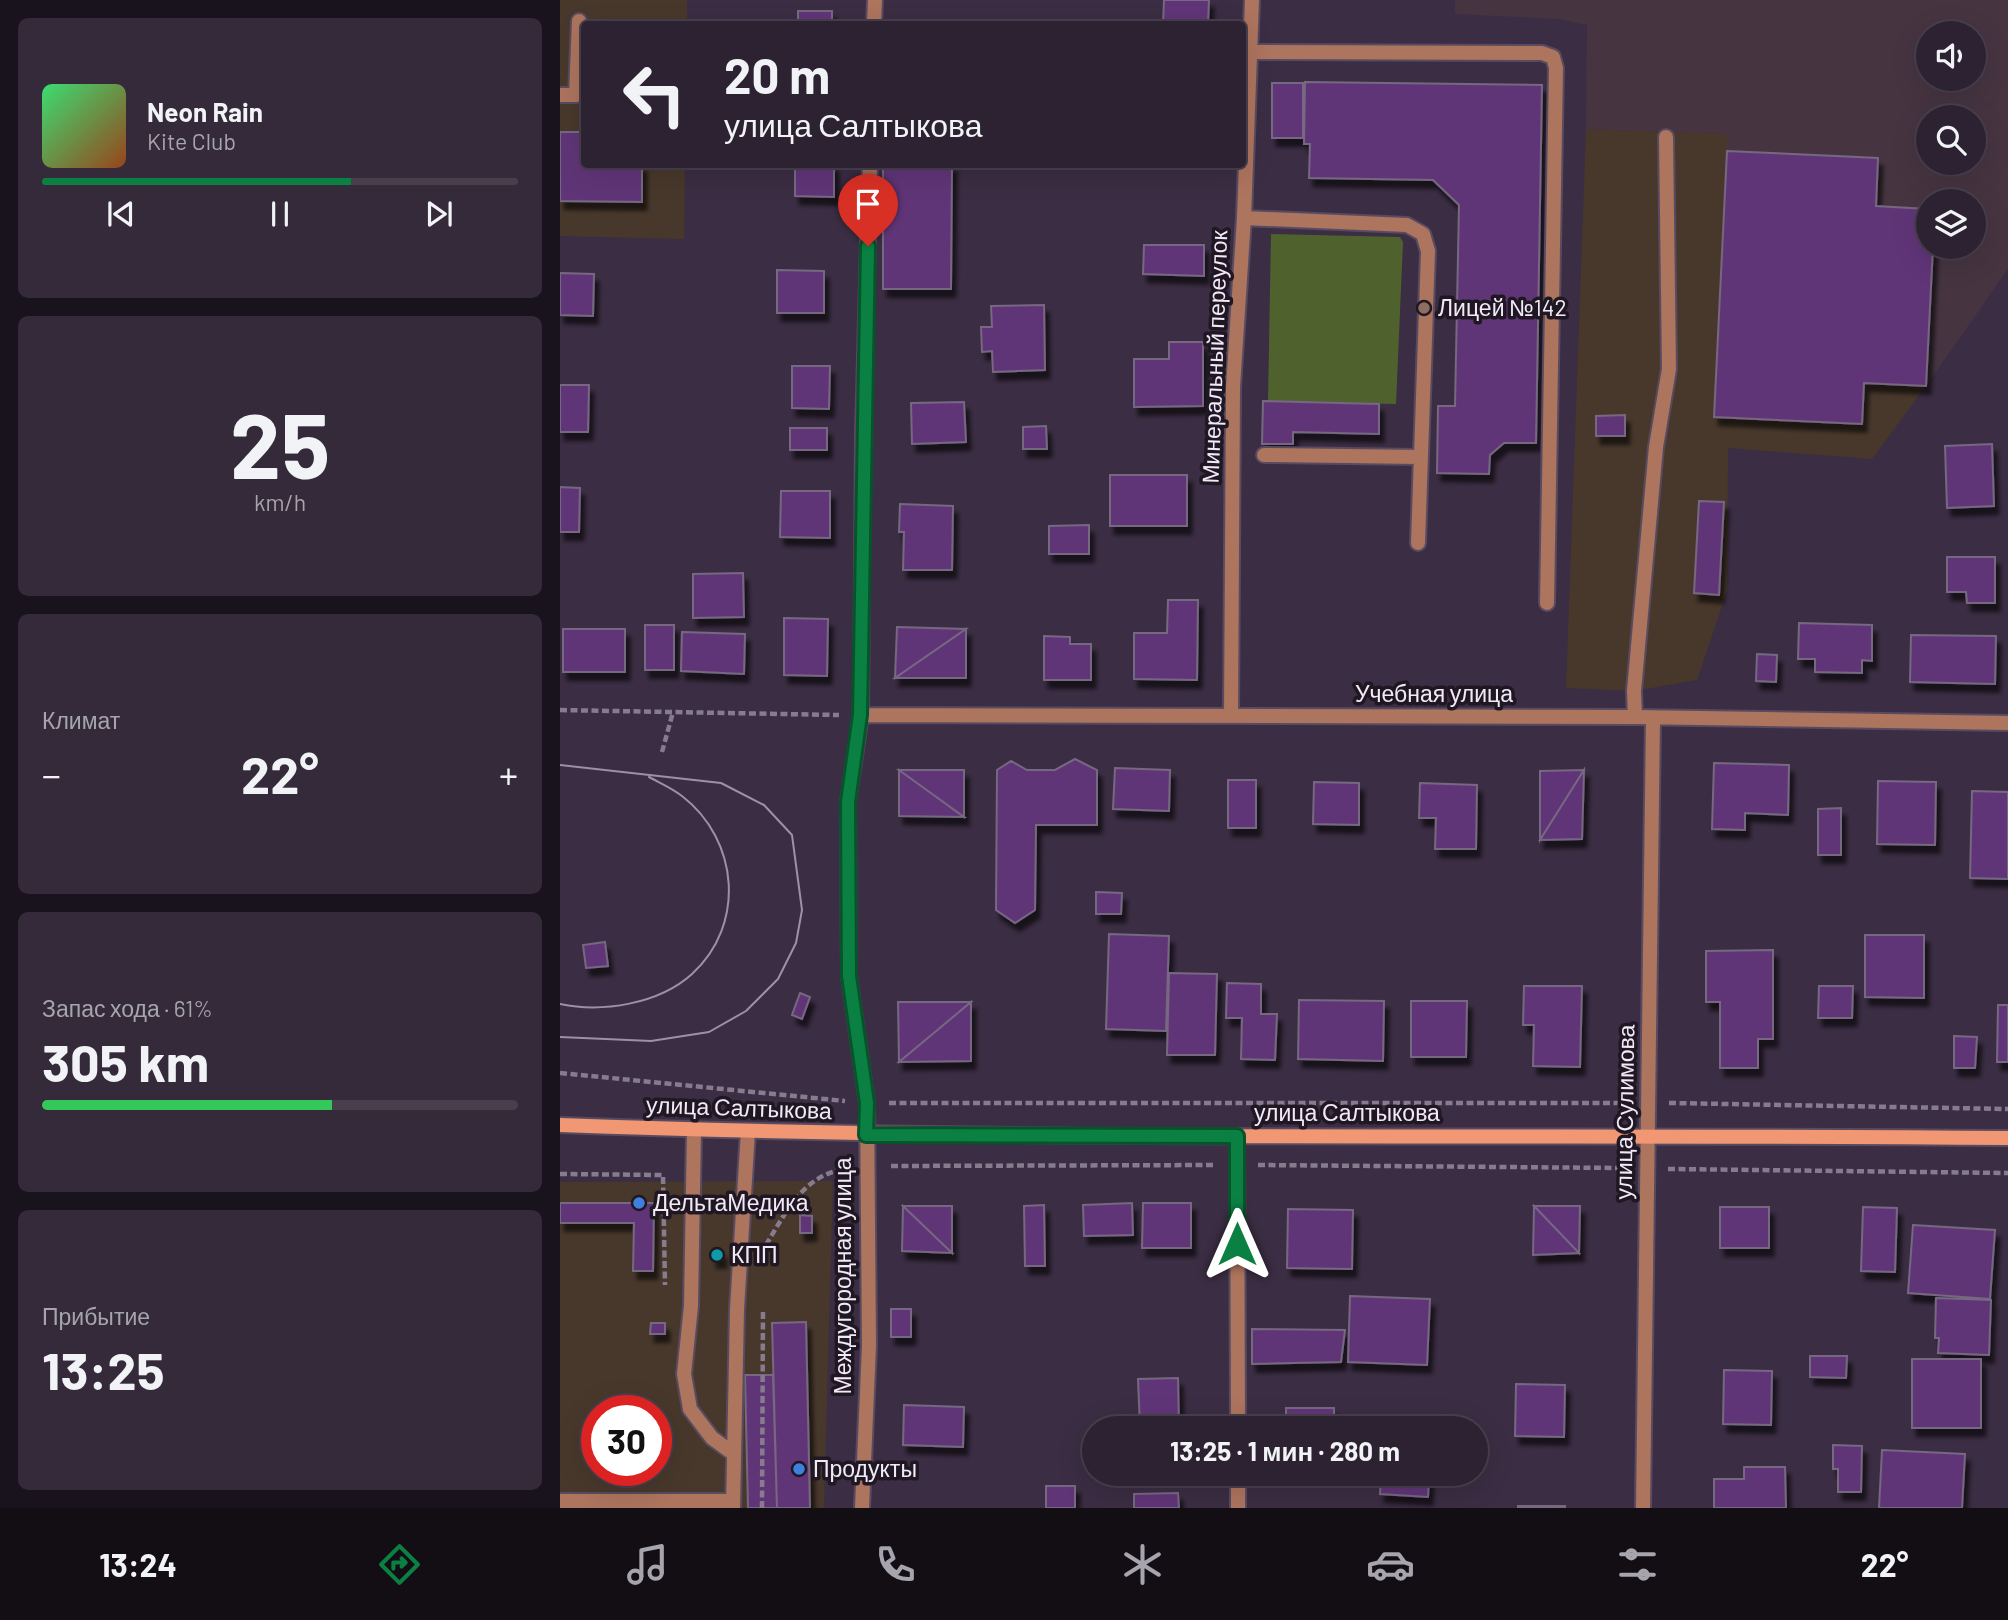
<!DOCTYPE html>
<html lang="ru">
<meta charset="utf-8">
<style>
body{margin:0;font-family:Barlow,sans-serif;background:#342a3a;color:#f1f3f6;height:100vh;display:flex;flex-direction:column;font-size:26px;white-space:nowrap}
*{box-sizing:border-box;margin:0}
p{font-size:23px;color:#a6a4ac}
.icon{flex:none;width:38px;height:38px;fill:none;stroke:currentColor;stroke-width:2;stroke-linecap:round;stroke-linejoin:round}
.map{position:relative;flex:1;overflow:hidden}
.drawer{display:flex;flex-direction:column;gap:18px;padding:18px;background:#18131c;width:560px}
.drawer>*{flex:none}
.top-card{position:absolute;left:21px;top:21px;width:665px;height:147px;border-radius:7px;box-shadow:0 7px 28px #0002,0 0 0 2px #483f4d;background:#2c2232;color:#f1f3f6;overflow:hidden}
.buttons{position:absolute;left:1356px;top:21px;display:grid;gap:14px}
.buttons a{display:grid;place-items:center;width:70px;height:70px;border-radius:50%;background:#2c2232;box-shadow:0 7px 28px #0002,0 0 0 2px #483f4d;font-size:35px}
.speed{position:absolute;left:21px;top:1395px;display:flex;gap:14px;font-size:35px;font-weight:700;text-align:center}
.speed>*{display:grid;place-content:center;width:91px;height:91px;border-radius:50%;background:#2c2232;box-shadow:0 7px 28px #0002,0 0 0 2px #483f4d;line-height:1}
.speed .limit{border:10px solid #d22;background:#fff;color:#111}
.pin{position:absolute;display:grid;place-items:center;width:60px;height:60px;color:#fff;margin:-72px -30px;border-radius:50% 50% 50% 0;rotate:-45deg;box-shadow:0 0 7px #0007}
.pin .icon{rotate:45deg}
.me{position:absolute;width:77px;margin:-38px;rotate:0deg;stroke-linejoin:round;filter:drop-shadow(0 0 5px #0008)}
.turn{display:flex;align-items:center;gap:24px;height:147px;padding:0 28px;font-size:32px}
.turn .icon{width:91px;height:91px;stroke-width:2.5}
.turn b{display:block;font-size:49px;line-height:60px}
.big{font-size:52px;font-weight:700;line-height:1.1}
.drawer .widget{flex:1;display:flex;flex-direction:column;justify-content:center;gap:10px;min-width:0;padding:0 24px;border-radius:10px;background:#342a3a}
.drawer .dial{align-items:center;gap:0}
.dial b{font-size:91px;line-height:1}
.song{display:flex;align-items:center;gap:21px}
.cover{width:84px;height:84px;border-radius:10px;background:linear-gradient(135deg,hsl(140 70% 55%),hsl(20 70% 35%))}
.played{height:7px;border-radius:4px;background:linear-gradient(90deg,#0b8043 65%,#483f4d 65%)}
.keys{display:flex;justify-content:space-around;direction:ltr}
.heat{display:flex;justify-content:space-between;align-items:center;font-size:38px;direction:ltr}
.charge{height:10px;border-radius:5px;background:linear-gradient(90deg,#34c759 61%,#483f4d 0)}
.trip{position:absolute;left:522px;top:1416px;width:406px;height:70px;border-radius:35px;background:#2c2232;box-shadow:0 7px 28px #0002,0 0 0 2px #483f4d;font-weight:700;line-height:70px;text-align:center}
.dock{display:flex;height:112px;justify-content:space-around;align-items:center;background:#120e14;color:#a6a4ac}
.dock .icon{width:49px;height:49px}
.dock .current{color:#0b8043}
.dock b{font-size:32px;color:#f1f3f6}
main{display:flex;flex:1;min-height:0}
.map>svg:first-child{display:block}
.commercial{fill:#48382c;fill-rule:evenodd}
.industrial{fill:#463541;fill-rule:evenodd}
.green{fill:#4f622e}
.building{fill:#613578;stroke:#766780;stroke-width:2;filter:url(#shadow)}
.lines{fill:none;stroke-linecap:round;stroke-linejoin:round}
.lane-casing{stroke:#584b60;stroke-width:18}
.street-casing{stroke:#584b60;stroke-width:18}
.secondary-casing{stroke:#584b60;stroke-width:18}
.path{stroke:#877b8e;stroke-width:4.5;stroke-dasharray:7 3.5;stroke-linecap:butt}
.lane{stroke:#ad745e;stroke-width:14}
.street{stroke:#ad745e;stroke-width:14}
.secondary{stroke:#f19773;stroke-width:14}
.tram{stroke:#9d91a3;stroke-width:2}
.route-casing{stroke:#07532c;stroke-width:18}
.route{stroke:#0b8043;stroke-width:12}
.education-dot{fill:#8d6e63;stroke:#1f1823;stroke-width:2.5}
.shop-dot{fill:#3f7fe0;stroke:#1f1823;stroke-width:2.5}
.culture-dot{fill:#0f9aa8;stroke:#1f1823;stroke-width:2.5}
.labels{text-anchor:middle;stroke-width:7;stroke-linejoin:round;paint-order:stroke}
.poi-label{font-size:23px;fill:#f2e9f8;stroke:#1f1823;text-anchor:start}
.street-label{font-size:23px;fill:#f2e9f8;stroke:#1f1823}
</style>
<main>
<section class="drawer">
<div class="widget">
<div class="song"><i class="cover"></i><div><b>Neon Rain</b><p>Kite Club</p></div></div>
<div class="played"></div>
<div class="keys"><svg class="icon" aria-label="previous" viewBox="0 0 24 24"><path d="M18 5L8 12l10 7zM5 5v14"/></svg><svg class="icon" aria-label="pause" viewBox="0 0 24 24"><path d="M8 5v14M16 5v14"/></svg><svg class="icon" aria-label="next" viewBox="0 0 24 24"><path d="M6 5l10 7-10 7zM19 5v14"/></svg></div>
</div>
<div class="widget dial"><b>25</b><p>km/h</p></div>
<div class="widget"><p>Климат</p>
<div class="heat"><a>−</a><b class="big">22°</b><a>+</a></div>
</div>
<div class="widget"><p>Запас хода · 61%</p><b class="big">305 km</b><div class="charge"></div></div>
<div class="widget"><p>Прибытие</p><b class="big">13:25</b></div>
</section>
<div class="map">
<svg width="1448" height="1508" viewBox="0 0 1448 1508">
<defs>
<filter id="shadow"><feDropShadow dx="4.5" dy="8" stdDeviation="2" flood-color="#0009"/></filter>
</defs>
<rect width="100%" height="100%" fill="#3b2d43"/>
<path class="commercial" d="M 0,0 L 127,0 L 127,24 L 24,24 L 24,164 L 125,165 L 124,239 L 0,236 Z
M 1026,129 L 1167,134 L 1167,151 L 1316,206 L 1368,209 L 1368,247 L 1373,247 L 1366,386 L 1312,459 L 1168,448 L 1167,591 L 1137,680 L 1074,691 L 1006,688 Z
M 273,1181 L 264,1508 L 0,1508 L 0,1182 ZM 37,1410 L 96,1410 L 96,1470 L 37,1470 Z"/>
<path class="industrial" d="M 895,0 L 1448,0 L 1448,269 L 1366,386 L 1373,247 L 1414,247 L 1414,201 L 1368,201 L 1368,209 L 1316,206 L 1317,158 L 1167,151 L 1167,134 L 1026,129 L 1027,25 L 999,19 L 895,14 ZM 1368,33 L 1414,33 L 1414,79 L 1368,79 ZM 1368,117 L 1414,117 L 1414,163 L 1368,163 Z"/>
<path class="green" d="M 711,234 L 840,237 L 843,242 L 836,404 L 708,401 Z"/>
<path class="building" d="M 604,0 L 649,0 L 648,24 L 603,24 Z
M 238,11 L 272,11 L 272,24 L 238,24 Z
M 344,20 L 382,21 L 382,24 L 344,24 Z
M 54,21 L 117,24 L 53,24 Z
M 745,82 L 982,85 L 976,443 L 944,443 L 930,455 L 929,474 L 877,473 L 878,406 L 895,406 L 899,205 L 873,180 L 749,178 L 750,144 L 744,144 Z
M 712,83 L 743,83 L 743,138 L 712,138 Z
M 0,132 L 24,132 L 24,164 L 82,164 L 82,202 L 0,201 Z
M 1167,151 L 1318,158 L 1316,206 L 1368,209 L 1368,247 L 1373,247 L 1366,386 L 1304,383 L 1302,424 L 1154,417 Z
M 235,164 L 274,164 L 274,197 L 235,196 Z
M 323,164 L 392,164 L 391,289 L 323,289 Z
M 584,245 L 644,245 L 644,276 L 583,274 Z
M 217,270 L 264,271 L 264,313 L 217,313 Z
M 0,273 L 34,274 L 33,316 L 0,315 Z
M 484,305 L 485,370 L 433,372 L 432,351 L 422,352 L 421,327 L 432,327 L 431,306 Z
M 609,342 L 643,342 L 643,406 L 574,407 L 574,359 L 609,359 Z
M 232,366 L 270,366 L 269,409 L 232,408 Z
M 0,385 L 29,385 L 28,432 L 0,432 Z
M 703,401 L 819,404 L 819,434 L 733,432 L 733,444 L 702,444 Z
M 404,402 L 406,442 L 352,444 L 351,403 Z
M 1065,415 L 1065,436 L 1036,436 L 1036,416 Z
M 486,426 L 487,449 L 463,449 L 463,427 Z
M 230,428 L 267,428 L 267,450 L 230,450 Z
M 1432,444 L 1434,506 L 1387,508 L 1385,446 Z
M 550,475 L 627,475 L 627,526 L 550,526 Z
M 0,487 L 20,488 L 19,532 L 0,532 Z
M 221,491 L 270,491 L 270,538 L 220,537 Z
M 1139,501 L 1164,502 L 1159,595 L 1134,593 Z
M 340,504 L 393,506 L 392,570 L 343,570 L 344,532 L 339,532 Z
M 529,525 L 529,554 L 489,554 L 489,526 Z
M 1387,557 L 1435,557 L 1435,603 L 1407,603 L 1406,592 L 1387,592 Z
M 183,573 L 184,617 L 133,618 L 133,574 Z
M 608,600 L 638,600 L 637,680 L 574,679 L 574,633 L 607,633 Z
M 224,618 L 268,619 L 267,676 L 224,675 Z
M 1239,623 L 1312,625 L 1312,661 L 1302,660 L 1302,673 L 1255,672 L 1255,659 L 1238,659 Z
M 85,625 L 114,625 L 114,670 L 85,670 Z
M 337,627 L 406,629 L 335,678 Z
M 3,629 L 65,629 L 65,672 L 3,672 Z
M 406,629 L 406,678 L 335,678 Z
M 122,632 L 185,634 L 184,674 L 121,671 Z
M 1351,635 L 1436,636 L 1435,684 L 1350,682 Z
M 484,636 L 510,637 L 510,644 L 531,644 L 531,680 L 484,680 Z
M 1197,654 L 1217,655 L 1216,682 L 1196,681 Z
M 515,759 L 537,770 L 537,825 L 476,825 L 475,910 L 455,923 L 436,910 L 437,770 L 451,761 L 467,770 L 495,770 Z
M 1154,763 L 1229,765 L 1228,815 L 1185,813 L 1185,830 L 1152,829 Z
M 555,768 L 610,770 L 609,811 L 553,809 Z
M 339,770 L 404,770 L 404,817 Z
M 339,770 L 404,817 L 339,816 Z
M 1024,770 L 980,840 L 980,771 Z
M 1024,770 L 1022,839 L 980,840 Z
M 668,780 L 696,780 L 696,828 L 668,828 Z
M 1318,781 L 1376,782 L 1375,845 L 1317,844 Z
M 754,782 L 799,783 L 799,825 L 753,824 Z
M 860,783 L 917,785 L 916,849 L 875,849 L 876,818 L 859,818 Z
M 1412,791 L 1448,792 L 1448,879 L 1410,878 Z
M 1281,808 L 1281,855 L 1258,855 L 1258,809 Z
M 536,892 L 562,893 L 561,914 L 536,914 Z
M 549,934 L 609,936 L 606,1031 L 546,1029 Z
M 1305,935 L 1364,935 L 1364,998 L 1305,997 Z
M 45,942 L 48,966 L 26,968 L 23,945 Z
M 1213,950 L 1213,1039 L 1198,1039 L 1198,1068 L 1160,1068 L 1160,1002 L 1146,1002 L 1146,951 Z
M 609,973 L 657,974 L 655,1055 L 607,1055 Z
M 667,983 L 701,984 L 701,1014 L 717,1014 L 715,1060 L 681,1059 L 682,1018 L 666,1018 Z
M 964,986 L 1022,986 L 1020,1067 L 973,1066 L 974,1025 L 963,1025 Z
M 1259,986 L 1293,986 L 1292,1018 L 1258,1018 Z
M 240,993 L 250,997 L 242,1019 L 232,1015 Z
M 739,1000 L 824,1001 L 823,1061 L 738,1059 Z
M 851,1001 L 907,1001 L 906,1057 L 851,1057 Z
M 338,1002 L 411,1002 L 339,1062 Z
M 411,1002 L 411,1061 L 339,1062 Z
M 1438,1005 L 1448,1005 L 1448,1062 L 1437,1062 Z
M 1394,1036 L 1417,1037 L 1415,1068 L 1394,1068 Z
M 0,1203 L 94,1203 L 93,1271 L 73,1271 L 74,1223 L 0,1223 Z
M 572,1203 L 573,1235 L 524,1236 L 523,1205 Z
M 583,1203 L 631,1203 L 631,1248 L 582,1248 Z
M 484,1205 L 485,1266 L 465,1266 L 464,1206 Z
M 343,1206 L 392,1206 L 392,1253 Z
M 343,1206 L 392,1253 L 342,1251 Z
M 974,1206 L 1019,1253 L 973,1255 Z
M 974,1206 L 1020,1206 L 1019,1253 Z
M 1160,1207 L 1209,1207 L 1209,1248 L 1160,1248 Z
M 1303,1207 L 1337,1208 L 1335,1272 L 1301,1271 Z
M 728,1209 L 793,1210 L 792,1269 L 727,1268 Z
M 240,1215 L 252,1216 L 252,1233 L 240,1233 Z
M 1353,1225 L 1435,1230 L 1430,1299 L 1348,1293 Z
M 153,1250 L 162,1250 L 162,1260 L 152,1260 Z
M 790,1296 L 870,1299 L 867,1365 L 788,1362 Z
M 1376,1298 L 1431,1300 L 1429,1355 L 1378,1353 L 1379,1338 L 1375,1338 Z
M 331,1309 L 351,1309 L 351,1337 L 331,1337 Z
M 246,1322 L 250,1508 L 217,1508 L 212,1323 Z
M 91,1323 L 105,1323 L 105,1334 L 90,1334 Z
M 692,1329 L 785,1330 L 781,1362 L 692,1364 Z
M 1250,1356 L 1287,1356 L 1286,1378 L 1250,1377 Z
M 1352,1359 L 1421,1359 L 1421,1428 L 1352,1428 Z
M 1164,1370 L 1212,1371 L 1211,1425 L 1163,1424 Z
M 185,1375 L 213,1375 L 217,1508 L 188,1508 Z
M 618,1378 L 619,1427 L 580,1428 L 578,1379 Z
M 956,1384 L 1005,1385 L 1004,1437 L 955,1436 Z
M 344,1405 L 404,1407 L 403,1447 L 343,1445 Z
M 726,1408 L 774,1408 L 774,1428 L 726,1428 Z
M 1273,1445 L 1302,1446 L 1301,1492 L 1278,1492 L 1278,1469 L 1273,1469 Z
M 1322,1450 L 1405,1454 L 1402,1508 L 1319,1508 Z
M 1184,1467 L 1225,1467 L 1226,1508 L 1154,1508 L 1154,1479 L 1184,1479 Z
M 821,1475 L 869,1478 L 868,1497 L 820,1494 Z
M 486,1486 L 515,1486 L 515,1508 L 486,1508 Z
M 618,1493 L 619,1508 L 574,1508 L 574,1494 Z
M 958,1506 L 1005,1506 L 1005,1508 L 958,1508 Z"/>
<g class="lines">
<defs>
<path id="lane" d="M 690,52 L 982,53 L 993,57 L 996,68 L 987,603
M 0,95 L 16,95 L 19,21
M 684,218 L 847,225 L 863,234 L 868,251 L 858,543
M 704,455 L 861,457
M 1075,717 L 1074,691 L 1096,447 L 1109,369 L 1106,137
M 134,1130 L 131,1306 L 124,1374 L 130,1409 L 152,1438 L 174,1454
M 0,1501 L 173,1501
M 173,1508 L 177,1309 L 188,1131"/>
<path id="street" d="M 314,24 L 315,0
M 301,715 L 1075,717 L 1448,723
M 671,716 L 673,387 L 684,218 L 692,0
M 677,1136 L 678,1428
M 678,1474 L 678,1508
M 302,1508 L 309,1346 L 307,1103 L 289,976 L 288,802 L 301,715 L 303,435 L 310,164
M 1083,1508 L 1093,718"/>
<path id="secondary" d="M 0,1125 C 482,1143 965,1133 1448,1138"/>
</defs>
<use href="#lane" class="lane-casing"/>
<use href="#street" class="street-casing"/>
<use href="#secondary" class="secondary-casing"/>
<path class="path" d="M 0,710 L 279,715
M 102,752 L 113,712
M 0,1073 L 285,1101
M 329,1103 L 1066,1103
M 1109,1103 L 1448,1109
M 698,1165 L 1064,1168
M 331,1166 L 655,1165
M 1108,1169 L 1448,1173
M 0,1174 L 103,1175 L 105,1285
M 206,1245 C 226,1212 243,1176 284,1169
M 202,1508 L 203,1310"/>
<use href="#lane" class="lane"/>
<use href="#street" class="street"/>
<use href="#secondary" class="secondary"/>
<path class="tram" d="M 0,765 L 161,783 L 204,805 L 232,835 L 242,910 L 236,943 L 218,979 L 186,1011 L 149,1032 L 91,1041 L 0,1037
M 0,1004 C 42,1013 99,1004 132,974 C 186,925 179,840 122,796 C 112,788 100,783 89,777"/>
</g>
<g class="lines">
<defs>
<path id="route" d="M 308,246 L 300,715 L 288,802 L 289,976 L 307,1103 L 306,1135 L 677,1136 L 677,1244"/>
</defs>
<use href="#route" class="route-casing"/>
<use href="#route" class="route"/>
</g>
<circle class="education-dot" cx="864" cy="308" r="7"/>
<g class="shop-dot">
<circle cx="79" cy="1203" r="7"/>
<circle cx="239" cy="1469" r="7"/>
</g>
<circle class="culture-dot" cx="157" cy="1255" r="7"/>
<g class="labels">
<g class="poi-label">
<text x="878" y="316">Лицей №142</text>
<text x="93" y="1211">ДельтаМедика</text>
<text x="171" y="1263">КПП</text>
<text x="253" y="1477">Продукты</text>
</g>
<g class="street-label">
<text transform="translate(655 357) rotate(-88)" y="8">Минеральный переулок</text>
<text x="874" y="702">Учебная улица</text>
<text transform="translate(179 1108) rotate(2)" y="8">улица Салтыкова</text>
<text transform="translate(1065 1112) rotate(-89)" y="8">улица Сулимова</text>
<text x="787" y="1121">улица Салтыкова</text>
<text transform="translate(283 1276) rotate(-90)" y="8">Междугородная улица</text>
</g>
</g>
</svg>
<div class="buttons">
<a><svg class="icon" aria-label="sound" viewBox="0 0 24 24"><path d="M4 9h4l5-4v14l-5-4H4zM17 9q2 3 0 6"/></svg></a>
<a><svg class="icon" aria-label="search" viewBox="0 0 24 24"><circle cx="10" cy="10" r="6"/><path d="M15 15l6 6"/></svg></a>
<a><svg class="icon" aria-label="layers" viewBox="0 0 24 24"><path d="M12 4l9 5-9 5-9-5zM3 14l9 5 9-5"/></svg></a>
</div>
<div class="speed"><div class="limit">30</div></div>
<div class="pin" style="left:308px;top:246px;background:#d93025"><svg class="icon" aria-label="arrive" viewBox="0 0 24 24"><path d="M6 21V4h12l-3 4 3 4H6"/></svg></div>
<svg class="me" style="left:677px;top:1244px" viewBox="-20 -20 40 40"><path d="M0-17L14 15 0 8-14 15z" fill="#0b8043" stroke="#fff" stroke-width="4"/></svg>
<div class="trip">13:25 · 1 мин · 280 m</div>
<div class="top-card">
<div class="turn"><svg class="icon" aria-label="left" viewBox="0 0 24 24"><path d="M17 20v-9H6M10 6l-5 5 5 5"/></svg><div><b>20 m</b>улица Салтыкова</div></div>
</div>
</div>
</main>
<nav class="dock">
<b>13:24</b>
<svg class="icon current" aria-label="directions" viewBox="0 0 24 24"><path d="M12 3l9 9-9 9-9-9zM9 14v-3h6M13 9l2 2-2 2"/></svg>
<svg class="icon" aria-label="music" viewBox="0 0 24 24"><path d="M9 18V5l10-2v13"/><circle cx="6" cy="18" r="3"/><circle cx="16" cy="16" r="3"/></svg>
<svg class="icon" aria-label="phone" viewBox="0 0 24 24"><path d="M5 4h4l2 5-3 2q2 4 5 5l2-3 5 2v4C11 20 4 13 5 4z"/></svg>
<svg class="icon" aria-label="climate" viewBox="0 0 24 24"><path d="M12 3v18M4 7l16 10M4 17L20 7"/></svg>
<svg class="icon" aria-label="car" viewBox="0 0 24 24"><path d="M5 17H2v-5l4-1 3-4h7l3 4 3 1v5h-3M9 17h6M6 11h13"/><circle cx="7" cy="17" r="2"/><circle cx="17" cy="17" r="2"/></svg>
<svg class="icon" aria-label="filters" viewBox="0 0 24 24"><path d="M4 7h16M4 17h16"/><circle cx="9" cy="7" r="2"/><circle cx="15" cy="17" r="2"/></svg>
<b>22°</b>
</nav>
